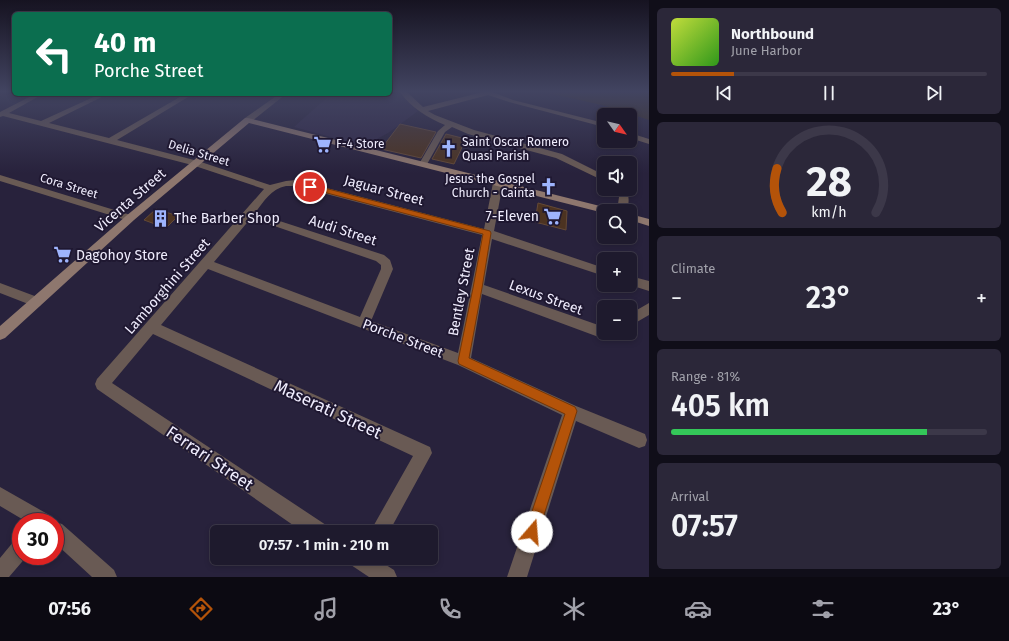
<!DOCTYPE html>
<meta charset="utf-8">
<style>
body{margin:0;font-family:"Fira Sans",sans-serif;background:#2b2739;color:#f1f3f6;height:100vh;display:flex;flex-direction:column;font-size:15px;white-space:nowrap}
*{box-sizing:border-box;margin:0}
p{font-size:13px;color:#a1a1aa}
.icon{flex:none;width:22px;height:22px;fill:none;stroke:currentColor;stroke-width:2;stroke-linecap:round;stroke-linejoin:round}
.map{position:relative;flex:1;overflow:hidden}
.sheet{display:flex;flex-direction:column;gap:8px;padding:8px;background:#100e19;width:360px}
.sheet>*{flex:none}
.guide{position:absolute;left:12px;top:12px;width:380px;height:84px;border-radius:6px;box-shadow:0 2px 6px #0003,0 0 0 1px #3c3849;background:#0b6e4f;color:#fff;overflow:hidden}
.needle{width:26px;rotate:124deg}
.tools{position:absolute;left:597px;top:108px;display:grid;gap:8px}
.tools a{display:grid;place-items:center;width:40px;height:40px;border-radius:6px;background:#1e1a2d;box-shadow:0 2px 6px #0003,0 0 0 1px #3c3849;font-size:20px}
.speed{position:absolute;left:12px;top:513px;display:flex;gap:8px;font-size:20px;font-weight:700;text-align:center}
.speed>*{display:grid;place-content:center;width:52px;height:52px;border-radius:50%;background:#1e1a2d;box-shadow:0 2px 6px #0003,0 0 0 1px #3c3849;line-height:1}
.speed .limit{border:6px solid #d22;background:#fff;color:#111}
.pin{position:absolute;display:grid;place-items:center;width:34px;height:34px;color:#fff;margin:-17px;border:2px solid #fff;border-radius:50%;box-shadow:0 1px 4px #0007}
.me{position:absolute;width:44px;margin:-22px;rotate:18deg;stroke-linejoin:round;filter:drop-shadow(0 0 3px #0008)}
.turn{display:flex;align-items:center;gap:14px;height:84px;padding:0 16px;font-size:18px}
.turn .icon{width:52px;height:52px;stroke-width:2.5}
.turn b{display:block;font-size:28px;line-height:34px}
.big{font-size:30px;font-weight:600;line-height:1.1}
.sheet .widget{flex:1;display:flex;flex-direction:column;justify-content:center;gap:6px;min-width:0;padding:0 14px;border-radius:6px;background:#2b2739}
.sheet .dial{align-items:center;gap:0}
.dial svg{height:104px;overflow:visible;fill:none;stroke:#3c3849;stroke-width:7;stroke-linecap:round;text-anchor:middle}
.dial text{fill:#f1f3f6;stroke:none}
.song{display:flex;align-items:center;gap:12px}
.cover{width:48px;height:48px;border-radius:6px;background:linear-gradient(135deg,hsl(70 70% 55%),hsl(110 70% 35%))}
.played{height:4px;border-radius:2px;background:linear-gradient(90deg,#b45309 20%,#3c3849 20%)}
.keys{display:flex;justify-content:space-around;direction:ltr}
.heat{display:flex;justify-content:space-between;align-items:center;font-size:22px;direction:ltr}
.charge{height:6px;border-radius:3px;background:linear-gradient(90deg,#34c759 81%,#3c3849 0)}
.trip{position:absolute;left:210px;top:525px;width:228px;height:40px;border-radius:6px;background:#1e1a2d;box-shadow:0 2px 6px #0003,0 0 0 1px #3c3849;font-weight:600;line-height:40px;text-align:center}
.tab-bar{display:flex;height:64px;justify-content:space-around;align-items:center;background:#0c0a12;color:#a1a1aa}
.tab-bar .icon{width:28px;height:28px}
.tab-bar .active{color:#b45309}
.tab-bar b{font-size:18px;color:#f1f3f6}
main{display:flex;flex:1;min-height:0}
.map>svg:first-child{display:block}
.built{fill:#312949}
.industrial{fill:#382c1d}
.building{fill:#4c3321;stroke:#644936}
.lines{fill:none;stroke-linecap:round;stroke-linejoin:round}
.street{fill:#695a54;fill-rule:evenodd}
.secondary{fill:#8e776e;fill-rule:evenodd}
.route{fill:#b45309;stroke:#753606}
.labels{text-anchor:middle;stroke-width:4;stroke-linejoin:round;paint-order:stroke}
.far-poi-label{font-size:12px;fill:#efecfd;stroke:#1f1831;text-anchor:start}
.far-street-label{font-size:12px;fill:#efecfd;stroke:#1f1831}
.street-label{font-size:14px;fill:#efecfd;stroke:#1f1831}
.poi-label{font-size:14px;fill:#efecfd;stroke:#1f1831;text-anchor:start}
.near-street-label{font-size:17px;fill:#efecfd;stroke:#1f1831}
</style>
<main>
<div class="map">
<svg width="649" height="577" viewBox="0 0 649 577">
<rect width="100%" height="100%" fill="#28223c"/>
<path class="built" d="M 390,92 L 398,92 L 418,111 L 388,133 L 364,146 L 294,127 L 331,94 L 390,94 Z"/>
<path class="industrial" d="M 544,92 L 649,92 L 649,120 L 606,106 Z"/>
<path class="building" d="M 400,124 L 436,132 L 421,158 L 381,149 Z
M 446,134 L 466,139 L 454,164 L 432,159 Z
M 538,203 L 567,211 L 566,230 L 535,222 Z
M 156,209 L 178,216 L 166,228 L 144,220 Z"/>
<g class="lines">
<path class="street" d="M 400,92 L 407,92 L 423,107 L 483,92 L 492,92 L 513,100 L 604,123 L 604,127 L 509,102 L 488,95 L 428,111 L 435,115 L 474,130 L 562,154 L 604,175 L 604,181 L 556,158 L 468,134 L 452,127 L 445,132 L 426,166 L 420,166 L 419,164 L 438,131 L 445,125 C 428,118 410,107 400,92 Z
M 35,94 L 43,94 L 9,113 L 41,121 L 100,94 L 108,94 L 49,123 L 109,138 L 185,94 L 193,94 L 117,140 L 198,161 L 270,185 L 286,181 L 296,180 L 484,229 L 493,183 L 495,181 L 501,181 L 503,183 L 494,231 L 604,268 L 604,276 L 492,239 L 484,285 L 604,327 L 604,333 L 611,333 L 609,337 L 604,339 L 482,294 L 471,358 L 576,406 L 645,434 L 647,440 L 645,446 L 639,448 L 576,421 L 527,577 L 507,577 L 562,415 L 458,365 L 208,269 L 161,325 L 430,447 L 432,453 L 389,532 L 370,532 L 413,456 L 153,334 L 112,383 L 326,525 L 328,532 L 303,532 L 97,389 L 95,384 L 97,379 L 264,189 L 192,165 L 3,116 L 0,117 L 0,112 ZM 286,186 L 296,186 L 482,235 L 458,353 L 371,321 L 393,269 L 390,260 L 384,255 L 255,213 C 264,201 271,189 286,186 ZM 251,218 L 376,261 L 381,265 L 381,269 L 360,317 L 214,262 Z
M 279,94 L 286,94 L 251,122 L 245,122 L 245,118 Z
M 630,133 L 649,139 L 649,144 L 630,138 Z
M 0,175 L 134,216 L 135,218 L 130,221 L 126,220 L 0,181 Z
M 615,189 L 625,189 C 630,196 629,202 627,211 L 617,211 L 619,197 Z
M 630,276 L 649,281 L 649,291 L 630,285 Z
M 0,283 L 40,298 L 42,302 L 40,306 L 36,307 L 0,293 Z
M 649,303 L 649,315 L 630,326 L 630,314 Z
M 0,487 L 51,516 L 54,522 L 27,522 L 0,506 Z
M 54,522 L 55,522 L 62,524 L 114,570 L 117,577 L 92,577 L 55,543 Z
M 21,538 L 21,556 L 27,556 L 9,577 L 0,577 L 0,558 L 14,541 Z
M 348,558 L 375,558 L 394,570 L 397,577 L 369,577 L 351,565 Z"/>
<path class="secondary" d="M 245,118 L 248,118 L 608,208 L 613,211 L 604,211 L 604,213 L 249,123 L 134,220 L 5,338 L 0,340 L 0,326 L 126,216 Z
M 630,214 L 649,219 L 649,226 L 630,220 Z"/>
</g>
<linearGradient id="sky" x2="0" y2="1"><stop stop-color="#161321"/><stop offset="0.53" stop-color="#424461"/><stop offset="1" stop-color="#424461" stop-opacity="0"/></linearGradient>
<rect width="649" height="173" fill="url(#sky)"/>
<path class="route" d="M 308,185 L 313,185 L 490,231 L 491,233 L 482,288 L 469,358 L 575,407 L 577,411 L 537,537 L 532,539 L 527,537 L 525,532 L 565,414 L 459,364 L 458,361 L 473,288 L 483,234 L 308,188 Z"/>
<defs>
<symbol id="supermarket-bare" viewBox="-9 -9 18 18"><path d="M-6-5.5h2.5l.6 2H6L4.5 2H-2.5L-4.4-4H-6ZM-1.5 3.2a1.3 1.3 0 1 0 .1 0ZM3 3.2a1.3 1.3 0 1 0 .1 0Z" fill="#9eb4fd" stroke="#1f1831" stroke-width="2.5" paint-order="stroke"/></symbol>
<symbol id="church-bare" viewBox="-9 -9 18 18"><path d="M-1.2-6h2.4v3.5h3.3v2.4h-3.3V6h-2.4V-.1h-3.3v-2.4h3.3Z" fill="#9eb4fd" stroke="#1f1831" stroke-width="2.5" paint-order="stroke"/></symbol>
<symbol id="building-bare" viewBox="-9 -9 18 18"><path d="M-4-6H4V6H1V3H-1V6H-4ZM-2.5-4.3h1.7v1.8h-1.7ZM.8-4.3h1.7v1.8H.8ZM-2.5-1h1.7V.8h-1.7ZM.8-1h1.7V.8H.8Z" fill="#9eb4fd" stroke="#1f1831" stroke-width="2.5" paint-order="stroke"/></symbol>
</defs>
<g fill-rule="evenodd">
<use href="#supermarket-bare" x="310" y="132" width="25" height="25"/>
<use href="#church-bare" x="436" y="136" width="25" height="25"/>
<use href="#church-bare" x="536" y="174" width="25" height="25"/>
<use href="#supermarket-bare" x="540" y="204" width="25" height="25"/>
<use href="#building-bare" x="148" y="206" width="25" height="25"/>
<use href="#supermarket-bare" x="50" y="242" width="25" height="25"/>
</g>
<g class="labels">
<g class="far-poi-label">
<text x="462" y="146">Saint Oscar Romero<tspan x="462" dy="14">Quasi Parish</tspan></text>
<text x="336" y="148">F-4 Store</text>
<text x="535" y="183" text-anchor="end">Jesus the Gospel<tspan x="535" dy="14">Church - Cainta</tspan></text>
</g>
<g class="far-street-label">
<text transform="translate(199 153) rotate(17)" y="4">Delia Street</text>
<text transform="translate(69 186) rotate(17)" y="4">Cora Street</text>
</g>
<g class="street-label">
<text transform="translate(384 190) rotate(15)" y="5">Jaguar Street</text>
<text transform="translate(130 200) rotate(-41)" y="5">Vicenta Street</text>
<text transform="translate(343 230) rotate(18)" y="5">Audi Street</text>
<text transform="translate(167 286) rotate(-49)" y="5">Lamborghini Street</text>
<text transform="translate(461 292) rotate(-79)" y="5">Bentley Street</text>
<text transform="translate(546 297) rotate(20)" y="5">Lexus Street</text>
<text transform="translate(403 338) rotate(21)" y="5">Porche Street</text>
</g>
<g class="poi-label">
<text x="539" y="221" text-anchor="end">7-Eleven</text>
<text x="174" y="223">The Barber Shop</text>
<text x="76" y="260">Dagohoy Store</text>
</g>
<g class="near-street-label">
<text transform="translate(328 409) rotate(25)" y="6">Maserati Street</text>
<text transform="translate(210 458) rotate(34)" y="6">Ferrari Street</text>
</g>
</g>
</svg>
<div class="tools">
<a><svg class="needle" viewBox="-14 -14 28 28"><path d="M0-13l5 13h-10z" fill="#e53935"/><path d="M0 13l5-13h-10z" fill="#a1a1aa"/></svg></a>
<a><svg class="icon" aria-label="sound" viewBox="0 0 24 24"><path d="M4 9h4l5-4v14l-5-4H4zM17 9q2 3 0 6"/></svg></a>
<a><svg class="icon" aria-label="search" viewBox="0 0 24 24"><circle cx="10" cy="10" r="6"/><path d="M15 15l6 6"/></svg></a>
<a>+</a>
<a>−</a>
</div>
<div class="speed"><div class="limit">30</div></div>
<div class="pin" style="left:310px;top:187px;background:#d93025"><svg class="icon" aria-label="arrive" viewBox="0 0 24 24"><path d="M6 21V4h12l-3 4 3 4H6"/></svg></div>
<svg class="me" style="left:532px;top:532px" viewBox="-20 -20 40 40"><circle r="19" fill="#fff"/><path d="M0-13L10 11 0 6-10 11z" fill="#b45309"/></svg>
<div class="trip">07:57 · 1 min · 210 m</div>
<div class="guide">
<div class="turn"><svg class="icon" aria-label="left" viewBox="0 0 24 24"><path d="M17 20v-9H6M10 6l-5 5 5 5"/></svg><div><b>40 m</b>Porche Street</div></div>
</div>
</div>
<section class="sheet">
<div class="widget">
<div class="song"><i class="cover"></i><div><b>Northbound</b><p>June Harbor</p></div></div>
<div class="played"></div>
<div class="keys"><svg class="icon" aria-label="previous" viewBox="0 0 24 24"><path d="M18 5L8 12l10 7zM5 5v14"/></svg><svg class="icon" aria-label="pause" viewBox="0 0 24 24"><path d="M8 5v14M16 5v14"/></svg><svg class="icon" aria-label="next" viewBox="0 0 24 24"><path d="M6 5l10 7-10 7zM19 5v14"/></svg></div>
</div>
<div class="widget dial"><svg viewBox="0 0 100 80">
<path d="M14 69A42 42 0 1 1 86 69"/>
<path d="M14 69A42 42 0 0 1 10 35" stroke="#b45309"/>
<text x="50" y="56" font-size="32" font-weight="700">28</text>
<text x="50" y="72" font-size="11">km/h</text>
</svg></div>
<div class="widget"><p>Climate</p>
<div class="heat"><a>−</a><b class="big">23°</b><a>+</a></div>
</div>
<div class="widget"><p>Range · 81%</p><b class="big">405 km</b><div class="charge"></div></div>
<div class="widget"><p>Arrival</p><b class="big">07:57</b></div>
</section>
</main>
<nav class="tab-bar">
<b>07:56</b>
<svg class="icon active" aria-label="directions" viewBox="0 0 24 24"><path d="M12 3l9 9-9 9-9-9zM9 14v-3h6M13 9l2 2-2 2"/></svg>
<svg class="icon" aria-label="music" viewBox="0 0 24 24"><path d="M9 18V5l10-2v13"/><circle cx="6" cy="18" r="3"/><circle cx="16" cy="16" r="3"/></svg>
<svg class="icon" aria-label="phone" viewBox="0 0 24 24"><path d="M5 4h4l2 5-3 2q2 4 5 5l2-3 5 2v4C11 20 4 13 5 4z"/></svg>
<svg class="icon" aria-label="climate" viewBox="0 0 24 24"><path d="M12 3v18M4 7l16 10M4 17L20 7"/></svg>
<svg class="icon" aria-label="car" viewBox="0 0 24 24"><path d="M5 17H2v-5l4-1 3-4h7l3 4 3 1v5h-3M9 17h6M6 11h13"/><circle cx="7" cy="17" r="2"/><circle cx="17" cy="17" r="2"/></svg>
<svg class="icon" aria-label="filters" viewBox="0 0 24 24"><path d="M4 7h16M4 17h16"/><circle cx="9" cy="7" r="2"/><circle cx="15" cy="17" r="2"/></svg>
<b>23°</b>
</nav>
